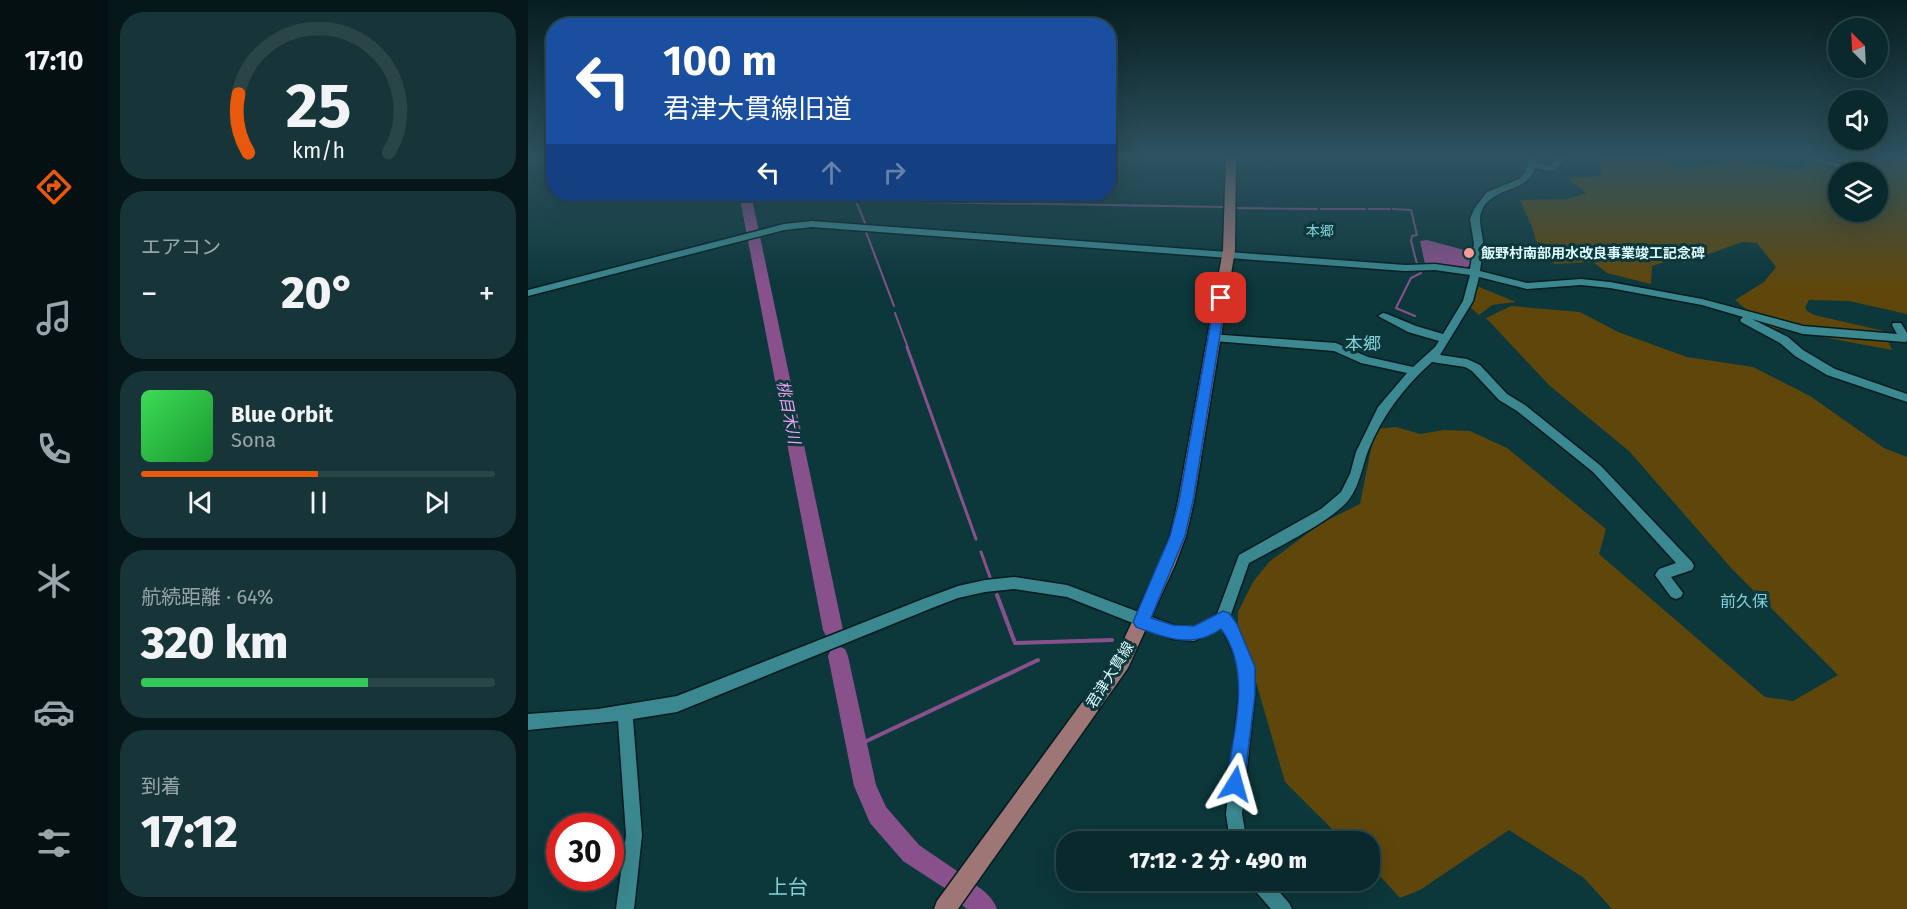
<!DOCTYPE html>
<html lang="ja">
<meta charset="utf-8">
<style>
body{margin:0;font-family:"Fira Sans","Noto Sans JP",sans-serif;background:#173538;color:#f1f3f6;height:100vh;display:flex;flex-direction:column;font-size:22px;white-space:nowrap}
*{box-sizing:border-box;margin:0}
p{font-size:20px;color:#99a6a9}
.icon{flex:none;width:33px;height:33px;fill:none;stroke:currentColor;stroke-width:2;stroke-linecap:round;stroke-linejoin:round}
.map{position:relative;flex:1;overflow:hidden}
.details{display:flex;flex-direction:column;gap:12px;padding:12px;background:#051718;width:420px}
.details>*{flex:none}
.banner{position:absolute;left:18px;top:18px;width:570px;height:183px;border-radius:24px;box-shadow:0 6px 24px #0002,0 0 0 2px #294548;background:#1a4fa0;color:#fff;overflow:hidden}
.needle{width:39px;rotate:336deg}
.buttons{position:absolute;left:1300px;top:18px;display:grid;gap:12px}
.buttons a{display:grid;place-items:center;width:60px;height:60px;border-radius:50%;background:#09292c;box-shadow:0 6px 24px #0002,0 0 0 2px #294548;font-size:30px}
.speed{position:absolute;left:18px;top:813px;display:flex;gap:12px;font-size:30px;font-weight:700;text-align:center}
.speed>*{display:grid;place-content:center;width:78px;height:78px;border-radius:50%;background:#09292c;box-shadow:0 6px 24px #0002,0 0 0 2px #294548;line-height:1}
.speed .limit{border:9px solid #d22;background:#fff;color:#111}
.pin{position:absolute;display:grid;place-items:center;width:51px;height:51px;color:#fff;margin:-26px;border-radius:12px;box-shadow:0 3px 9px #0006}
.me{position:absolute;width:66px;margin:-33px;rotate:8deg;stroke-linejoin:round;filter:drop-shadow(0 0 4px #0008)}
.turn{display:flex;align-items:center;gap:21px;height:126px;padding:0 18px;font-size:27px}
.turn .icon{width:78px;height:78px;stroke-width:2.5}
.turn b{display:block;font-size:42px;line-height:51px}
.lanes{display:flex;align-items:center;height:57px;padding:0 18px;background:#0003;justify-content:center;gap:30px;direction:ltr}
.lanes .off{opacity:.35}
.big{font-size:45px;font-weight:800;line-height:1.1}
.details .card{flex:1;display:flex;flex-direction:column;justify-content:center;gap:9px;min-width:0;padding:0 21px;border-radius:24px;background:#173538}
.details .dial{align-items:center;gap:0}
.dial svg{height:156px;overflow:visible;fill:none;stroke:#294548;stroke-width:7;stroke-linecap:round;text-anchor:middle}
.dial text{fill:#f1f3f6;stroke:none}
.song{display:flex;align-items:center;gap:18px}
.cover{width:72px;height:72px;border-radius:9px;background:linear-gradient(135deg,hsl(130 70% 55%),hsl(130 70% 35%))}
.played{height:6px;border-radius:3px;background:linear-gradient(90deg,#ea580c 50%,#294548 50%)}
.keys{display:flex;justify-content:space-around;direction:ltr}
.heat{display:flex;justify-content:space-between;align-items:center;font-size:33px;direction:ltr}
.charge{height:9px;border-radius:4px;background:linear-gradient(90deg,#34c759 64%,#294548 0)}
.trip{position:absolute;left:528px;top:831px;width:324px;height:60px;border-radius:24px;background:#09292c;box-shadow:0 6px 24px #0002,0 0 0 2px #294548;font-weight:800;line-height:60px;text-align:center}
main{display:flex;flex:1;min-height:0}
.tabs{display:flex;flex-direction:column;width:108px;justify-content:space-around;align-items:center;background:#041012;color:#99a6a9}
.tabs .icon{width:42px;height:42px}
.tabs .current{color:#ea580c}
.tabs b{font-size:27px;color:#f1f3f6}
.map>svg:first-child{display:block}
.green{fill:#5f470c;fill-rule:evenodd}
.water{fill:#89518c}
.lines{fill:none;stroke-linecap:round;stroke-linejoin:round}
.stream-far2{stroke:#89518c;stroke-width:2}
.stream-far1{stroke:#89518c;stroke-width:3}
.stream{stroke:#89518c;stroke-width:4}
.river{fill:#89518c;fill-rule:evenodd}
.minor-casing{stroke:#041c1f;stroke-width:3}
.major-casing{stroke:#041c1f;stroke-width:3}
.minor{fill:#3b8890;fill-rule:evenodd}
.major{fill:#9e7676;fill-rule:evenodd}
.route{fill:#1a73e8;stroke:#114b97;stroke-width:1.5}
.poi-dot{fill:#f59c95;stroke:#0c373b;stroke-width:2}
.labels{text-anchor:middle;stroke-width:6;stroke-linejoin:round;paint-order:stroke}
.far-neighbourhood-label{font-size:14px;fill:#83d0d8;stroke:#0c373b}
.far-poi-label{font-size:14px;font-weight:bold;fill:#ddfafe;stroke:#0c373b;text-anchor:start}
.street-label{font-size:15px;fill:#ddfafe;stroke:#0c373b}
.water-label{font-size:16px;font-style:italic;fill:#f3a4f8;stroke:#0c373b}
.neighbourhood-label{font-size:16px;fill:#83d0d8;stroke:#0c373b}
.quarter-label{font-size:18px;fill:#83d0d8;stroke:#0c373b}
.near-neighbourhood-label{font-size:20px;fill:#83d0d8;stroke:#0c373b}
</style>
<main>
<nav class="tabs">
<b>17:10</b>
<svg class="icon current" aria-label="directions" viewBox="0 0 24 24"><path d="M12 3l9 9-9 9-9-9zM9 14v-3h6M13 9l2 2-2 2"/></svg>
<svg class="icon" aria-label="music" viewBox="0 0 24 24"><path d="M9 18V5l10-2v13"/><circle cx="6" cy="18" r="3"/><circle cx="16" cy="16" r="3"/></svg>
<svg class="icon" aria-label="phone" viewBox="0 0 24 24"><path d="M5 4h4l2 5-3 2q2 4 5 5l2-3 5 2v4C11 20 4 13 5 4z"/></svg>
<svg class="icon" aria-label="climate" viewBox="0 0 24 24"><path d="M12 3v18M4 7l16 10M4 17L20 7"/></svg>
<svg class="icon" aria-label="car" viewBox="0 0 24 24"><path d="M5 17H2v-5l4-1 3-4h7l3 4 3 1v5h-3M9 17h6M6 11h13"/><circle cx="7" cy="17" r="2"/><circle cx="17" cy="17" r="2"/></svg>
<svg class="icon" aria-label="filters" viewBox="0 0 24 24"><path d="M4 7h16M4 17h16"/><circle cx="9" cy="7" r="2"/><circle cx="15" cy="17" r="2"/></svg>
</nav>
<section class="details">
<div class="card dial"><svg viewBox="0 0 100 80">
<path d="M14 69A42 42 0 1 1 86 69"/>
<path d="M14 69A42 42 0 0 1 9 39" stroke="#ea580c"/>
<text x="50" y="56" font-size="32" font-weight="700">25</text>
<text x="50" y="72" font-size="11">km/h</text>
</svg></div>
<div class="card"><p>エアコン</p>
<div class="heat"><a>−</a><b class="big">20°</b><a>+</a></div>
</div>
<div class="card">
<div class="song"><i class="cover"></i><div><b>Blue Orbit</b><p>Sona</p></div></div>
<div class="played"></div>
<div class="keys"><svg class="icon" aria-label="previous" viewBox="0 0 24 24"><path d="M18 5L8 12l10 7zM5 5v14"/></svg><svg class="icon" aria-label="pause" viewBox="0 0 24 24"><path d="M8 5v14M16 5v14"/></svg><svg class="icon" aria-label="next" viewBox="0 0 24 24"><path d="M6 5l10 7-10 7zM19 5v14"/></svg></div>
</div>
<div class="card"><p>航続距離 · 64%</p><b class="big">320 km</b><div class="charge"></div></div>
<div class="card"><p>到着</p><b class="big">17:12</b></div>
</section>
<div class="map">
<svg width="1379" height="909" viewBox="0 0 1379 909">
<rect width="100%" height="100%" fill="#0c373b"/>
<path class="green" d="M 1069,157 L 1131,157 L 1150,168 L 1213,161 L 1272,170 L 1280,163 L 1275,157 L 1379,157 L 1379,314 L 1321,301 L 1281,300 L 1277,307 L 1279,311 L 1286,315 L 1356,331 L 1364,350 L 1240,327 L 1207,300 L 1236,282 L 1248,267 L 1229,243 L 1214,242 L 1156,263 L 1150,258 L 1124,266 L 1123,284 L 1079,273 L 1065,262 L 1026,264 L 1017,253 L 1019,248 L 1008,241 L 1005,229 L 992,200 L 1039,199 L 1059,193 L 1039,178 L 1074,176 ZM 1311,172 L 1350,172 L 1350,212 L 1311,212 Z
M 951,287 L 988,302 L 964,305 L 951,315 L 941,306 L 948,288 Z
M 983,306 L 1052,312 L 1090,332 L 1159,357 L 1225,367 L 1282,396 L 1356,448 L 1379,457 L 1379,909 L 1084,909 L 1056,878 L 981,830 L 892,890 L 872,898 L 842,865 L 842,842 L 816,841 L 757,782 L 719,651 L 710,629 L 710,612 L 725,582 L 741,562 L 792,524 L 832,504 L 847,429 L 868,427 L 892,434 L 916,430 L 942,431 L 979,448 L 1078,529 L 1071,554 L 1237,697 L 1265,701 L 1310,675 L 1204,569 L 1101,451 L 1022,386 L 958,318 Z"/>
<path class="water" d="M 899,240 L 940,251 L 940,253 L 943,255 L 942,266 L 935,268 L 897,264 L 892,241 Z"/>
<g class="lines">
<path class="stream-far2" d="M 325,194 L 337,223
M 328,201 L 697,207
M 708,208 L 789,209
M 793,209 L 837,209
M 841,209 L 862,209
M 865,209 L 883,210 L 889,235 L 884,236 L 883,241 L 889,264
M 338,232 L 366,306
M 367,313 L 380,348
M 887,316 L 868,308 L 883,278 L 893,273"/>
<path class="stream-far1" d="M 379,347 L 448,539
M 453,552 L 462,577"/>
<path class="stream" d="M 469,595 L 487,643 L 584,640
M 328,746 L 510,660"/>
<path class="river" d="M 211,194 L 223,194 L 315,630 L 312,636 L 305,639 L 298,636 L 295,630 Z
M 310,646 L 317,649 L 320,656 L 348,785 L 358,807 L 391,845 L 429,871 L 433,879 L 431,884 L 439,881 C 452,886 464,896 469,909 L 439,909 L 430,902 L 427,893 L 429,887 L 421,891 L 375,861 L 342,823 L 326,786 L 300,656 L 303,649 Z"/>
<defs>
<path id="minor" d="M 1002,157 L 1010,157 L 1008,163 L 1022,166 L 1029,157 L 1038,157 L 1027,171 L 1007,168 C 1000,193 965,186 954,210 C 949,221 955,232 955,243 C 956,252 953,262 952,271 L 999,283 L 1053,279 L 1082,282 L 1174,299 L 1275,326 L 1369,334 L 1364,325 L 1365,323 L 1373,323 L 1379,333 L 1379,341 L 1377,342 L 1275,334 L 1224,319 L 1260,337 L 1275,350 L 1307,369 L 1379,394 L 1379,402 L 1299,375 L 1267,356 L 1252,343 L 1213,322 L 1212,320 L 1215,317 L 1174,305 L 1082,288 L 1053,285 L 999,289 L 951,277 L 945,301 L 912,355 L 939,359 L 952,365 L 979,394 L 997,405 L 1073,466 L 1164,562 L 1166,566 L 1164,570 L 1143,577 L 1155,593 L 1153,597 L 1148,599 L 1143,597 L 1127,575 L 1131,569 L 1148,563 L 1065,472 L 989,411 L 971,400 L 944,371 L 937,367 L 904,362 C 876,387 854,416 840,451 C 834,467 832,484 822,498 C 807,520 746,549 721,563 L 702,617 L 708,624 L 726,667 L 727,695 L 714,814 L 719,842 L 702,842 L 698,814 L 711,695 L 712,667 L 694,628 L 666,641 L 645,639 L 539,597 L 486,589 L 457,592 L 430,598 L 404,608 L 149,712 L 105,719 L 114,835 L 106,909 L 88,909 L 98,835 L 90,721 L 0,730 L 0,714 L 70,709 L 149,696 L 395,599 L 430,586 L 457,580 L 486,577 L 539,585 L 645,625 L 666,627 L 680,621 L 689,614 L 711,555 L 793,509 L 813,492 L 822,474 L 828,452 L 850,407 L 879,373 L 833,363 L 806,351 L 686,341 L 681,337 L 682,334 L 808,343 L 840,357 L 885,367 L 907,347 L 911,341 L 880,332 L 850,316 L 855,313 L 859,314 L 888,326 L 915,334 L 935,301 L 942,275 L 907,270 L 877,271 L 284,227 L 256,230 L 0,296 L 0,290 L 256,224 L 284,221 L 877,265 L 907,264 L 942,269 L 946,244 L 942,219 L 946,209 L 959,192 L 991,179 L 997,173 Z
M 1273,157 L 1288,157 L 1322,167 L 1318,170 Z
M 721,880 L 741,880 L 761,903 L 764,909 L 743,909 L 723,886 Z"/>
<path id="major" d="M 698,157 L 708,157 L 707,250 L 666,501 L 658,536 L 647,565 L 600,668 L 430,909 L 406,909 L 409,901 L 588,656 L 631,565 L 642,536 L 650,501 L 695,250 Z"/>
</defs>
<use href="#minor" class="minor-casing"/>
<use href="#major" class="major-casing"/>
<use href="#minor" class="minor"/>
<use href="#major" class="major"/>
</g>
<linearGradient id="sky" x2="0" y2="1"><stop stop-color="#071e20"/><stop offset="0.55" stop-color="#2e5360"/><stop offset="1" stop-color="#2e5360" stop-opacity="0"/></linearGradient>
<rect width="1379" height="285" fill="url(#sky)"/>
<path class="route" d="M 693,295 L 698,298 L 665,501 L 657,536 L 623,618 L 645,625 L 666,626 L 695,611 L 701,613 L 709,624 L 727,667 L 727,695 L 716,784 L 714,791 L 707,793 L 701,791 L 698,784 C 705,735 725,672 693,629 C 665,649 637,638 608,627 L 605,622 L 642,536 L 651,501 L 687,298 Z"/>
<circle class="poi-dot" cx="941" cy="253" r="6"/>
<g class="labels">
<g class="far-neighbourhood-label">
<text x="792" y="236">本郷</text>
</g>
<g class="far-poi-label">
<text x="953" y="258">飯野村南部用水改良事業竣工記念碑</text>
</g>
<g class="street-label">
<text transform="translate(582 675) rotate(-58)" y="5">君津大貫線</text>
</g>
<g class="water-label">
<text transform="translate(261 412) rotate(79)" y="6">桃目木川</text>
</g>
<g class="neighbourhood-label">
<text x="1216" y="607">前久保</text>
</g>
<g class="quarter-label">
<text x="835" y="350">本郷</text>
</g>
<g class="near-neighbourhood-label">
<text x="260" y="894">上台</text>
</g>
</g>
</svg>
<div class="buttons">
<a><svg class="needle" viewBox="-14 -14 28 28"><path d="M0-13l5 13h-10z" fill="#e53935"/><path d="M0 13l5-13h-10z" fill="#99a6a9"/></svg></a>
<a><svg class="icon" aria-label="sound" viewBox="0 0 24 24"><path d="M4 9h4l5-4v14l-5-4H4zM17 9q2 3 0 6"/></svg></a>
<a><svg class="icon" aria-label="layers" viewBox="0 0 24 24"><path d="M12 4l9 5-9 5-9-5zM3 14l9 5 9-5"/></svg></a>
</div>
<div class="speed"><div class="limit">30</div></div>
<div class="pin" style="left:693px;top:298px;background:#d93025"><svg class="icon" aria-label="arrive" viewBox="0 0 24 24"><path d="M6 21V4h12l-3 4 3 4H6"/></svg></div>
<svg class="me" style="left:707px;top:784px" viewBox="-20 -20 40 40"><path d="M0-17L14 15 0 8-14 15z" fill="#1a73e8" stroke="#fff" stroke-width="4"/></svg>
<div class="trip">17:12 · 2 分 · 490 m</div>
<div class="banner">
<div class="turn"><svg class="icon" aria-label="left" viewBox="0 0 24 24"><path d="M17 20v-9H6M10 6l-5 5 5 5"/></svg><div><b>100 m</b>君津大貫線旧道</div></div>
<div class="lanes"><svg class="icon" aria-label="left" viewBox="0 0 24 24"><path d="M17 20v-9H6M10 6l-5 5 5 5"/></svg><svg class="icon off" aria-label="ahead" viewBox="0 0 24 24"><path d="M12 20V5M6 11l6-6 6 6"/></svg><svg class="icon off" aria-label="right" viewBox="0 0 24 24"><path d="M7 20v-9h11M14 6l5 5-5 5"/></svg></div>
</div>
</div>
</main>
